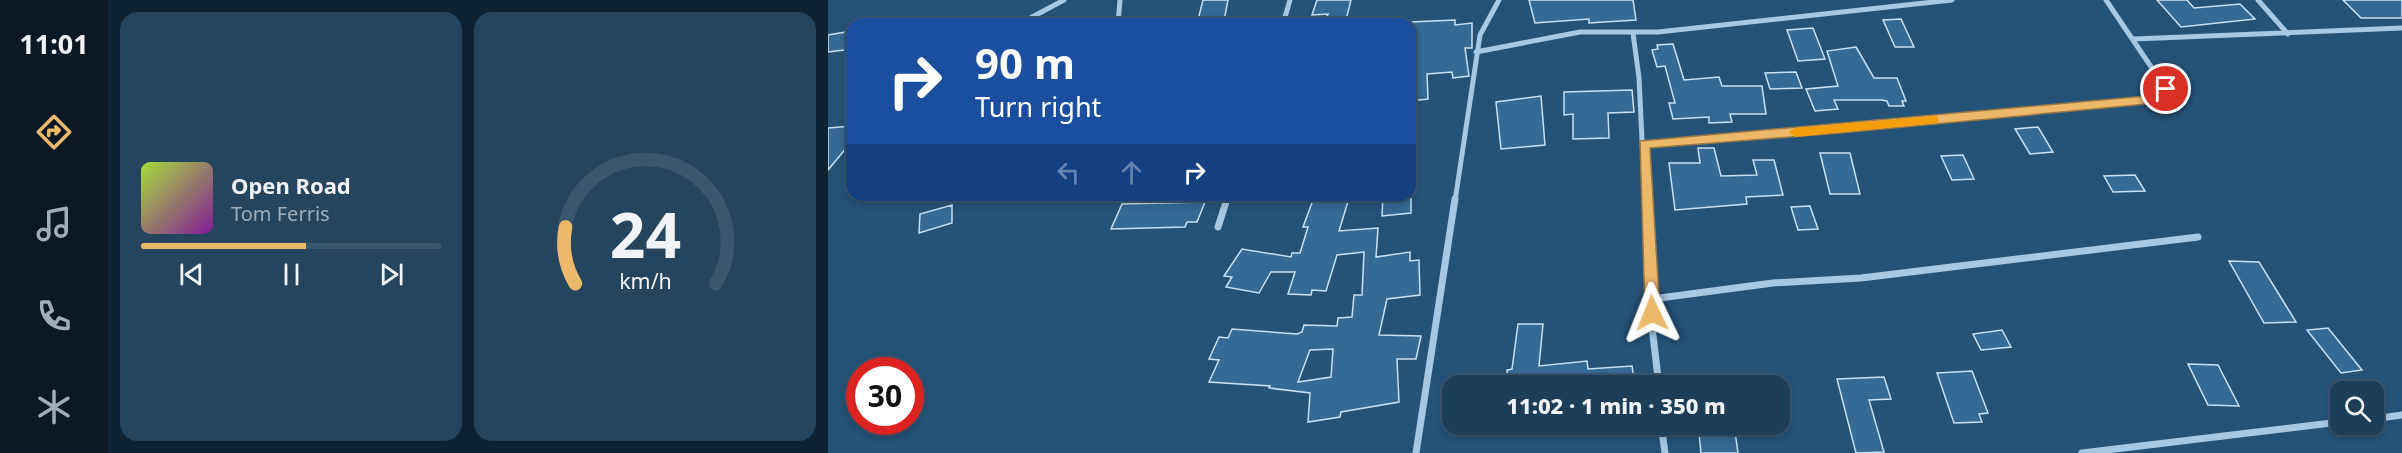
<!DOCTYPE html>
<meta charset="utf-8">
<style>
body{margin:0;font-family:"Noto Sans",sans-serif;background:#25455f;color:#f1f3f6;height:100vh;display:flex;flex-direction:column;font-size:22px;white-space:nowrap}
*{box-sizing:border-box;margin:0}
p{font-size:20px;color:#a0aeba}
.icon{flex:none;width:33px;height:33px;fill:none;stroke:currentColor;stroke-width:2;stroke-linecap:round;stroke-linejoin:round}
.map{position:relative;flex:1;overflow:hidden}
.sheet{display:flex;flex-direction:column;gap:12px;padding:12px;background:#0f2231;width:720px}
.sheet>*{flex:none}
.banner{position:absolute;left:18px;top:18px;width:570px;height:183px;border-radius:18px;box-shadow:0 3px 9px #0003,0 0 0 2px #3a576f;background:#1a4fa0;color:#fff;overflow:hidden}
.tools{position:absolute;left:1502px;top:381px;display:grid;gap:12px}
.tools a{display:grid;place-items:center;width:54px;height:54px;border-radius:12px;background:#1c3e59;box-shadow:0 3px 9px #0003,0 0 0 2px #3a576f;font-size:30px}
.speed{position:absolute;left:18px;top:357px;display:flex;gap:12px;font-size:30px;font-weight:700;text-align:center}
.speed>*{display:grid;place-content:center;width:78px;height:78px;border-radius:50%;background:#1c3e59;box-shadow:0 3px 9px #0003,0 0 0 2px #3a576f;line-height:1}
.speed .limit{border:9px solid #d22;background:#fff;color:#111}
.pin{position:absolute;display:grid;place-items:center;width:51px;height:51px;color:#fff;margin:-26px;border:3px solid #fff;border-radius:50%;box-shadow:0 2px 6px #0007}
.me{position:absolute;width:66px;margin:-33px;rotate:358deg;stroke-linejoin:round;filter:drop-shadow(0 0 4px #0008)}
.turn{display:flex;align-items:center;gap:21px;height:126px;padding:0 30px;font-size:27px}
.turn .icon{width:78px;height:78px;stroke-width:2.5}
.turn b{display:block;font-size:42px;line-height:51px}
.lanes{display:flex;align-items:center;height:57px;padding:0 30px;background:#0003;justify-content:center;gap:30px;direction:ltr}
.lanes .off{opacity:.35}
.sheet .widget{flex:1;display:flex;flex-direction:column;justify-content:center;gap:9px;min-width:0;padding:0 21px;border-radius:18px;background:#25455f}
.sheet .dial{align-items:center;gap:0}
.dial svg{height:156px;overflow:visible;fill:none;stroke:#3a576f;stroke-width:7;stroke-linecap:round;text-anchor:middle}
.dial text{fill:#f1f3f6;stroke:none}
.song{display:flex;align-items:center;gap:18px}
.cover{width:72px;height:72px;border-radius:9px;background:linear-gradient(135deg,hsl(80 70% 55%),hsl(290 70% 35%))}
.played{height:6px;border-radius:3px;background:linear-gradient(90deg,#ecb96b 55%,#3a576f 55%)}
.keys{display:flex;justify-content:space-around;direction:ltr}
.sheet .tiles{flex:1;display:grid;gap:12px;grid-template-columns:repeat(2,1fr)}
.trip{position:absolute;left:614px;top:375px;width:348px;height:60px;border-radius:18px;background:#1c3e59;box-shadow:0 3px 9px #0003,0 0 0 2px #3a576f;font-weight:800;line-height:60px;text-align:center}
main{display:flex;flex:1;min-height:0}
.menu{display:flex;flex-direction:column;width:108px;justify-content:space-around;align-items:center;background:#0b1924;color:#a0aeba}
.menu .icon{width:42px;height:42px}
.menu .on{color:#ecb96b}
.menu b{font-size:27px;color:#f1f3f6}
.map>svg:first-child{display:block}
.building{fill:#356a94;stroke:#c8e0f3;stroke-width:1.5;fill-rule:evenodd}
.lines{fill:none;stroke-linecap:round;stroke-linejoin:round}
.street-far1{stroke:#a6c8e3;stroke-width:5}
.street{stroke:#a6c8e3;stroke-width:7}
.route{fill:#ecb96b;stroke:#997846;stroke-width:1.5}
.slow{fill:#f59e0b}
</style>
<main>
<nav class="menu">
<b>11:01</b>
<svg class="icon on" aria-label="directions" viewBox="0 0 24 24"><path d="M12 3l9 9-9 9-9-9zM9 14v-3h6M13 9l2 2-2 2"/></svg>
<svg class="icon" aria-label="music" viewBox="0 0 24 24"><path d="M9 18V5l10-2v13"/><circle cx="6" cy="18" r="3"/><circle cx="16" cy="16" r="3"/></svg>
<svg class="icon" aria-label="phone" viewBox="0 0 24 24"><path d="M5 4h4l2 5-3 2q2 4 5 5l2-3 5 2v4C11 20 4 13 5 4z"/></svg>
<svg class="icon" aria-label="climate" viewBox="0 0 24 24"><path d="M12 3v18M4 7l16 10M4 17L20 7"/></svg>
</nav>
<section class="sheet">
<div class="tiles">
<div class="widget">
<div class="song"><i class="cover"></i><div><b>Open Road</b><p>Tom Ferris</p></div></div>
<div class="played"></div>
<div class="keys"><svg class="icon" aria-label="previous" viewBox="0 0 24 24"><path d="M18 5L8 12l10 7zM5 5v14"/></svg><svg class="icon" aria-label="pause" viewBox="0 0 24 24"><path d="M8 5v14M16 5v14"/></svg><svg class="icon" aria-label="next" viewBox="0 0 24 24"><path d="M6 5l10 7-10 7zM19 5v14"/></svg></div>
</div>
<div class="widget dial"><svg viewBox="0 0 100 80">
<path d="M14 69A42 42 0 1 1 86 69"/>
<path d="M14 69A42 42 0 0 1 9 40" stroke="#ecb96b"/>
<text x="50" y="56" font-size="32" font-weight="700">24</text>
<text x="50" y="72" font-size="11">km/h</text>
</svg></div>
</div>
</section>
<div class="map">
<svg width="1574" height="453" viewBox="0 0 1574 453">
<rect width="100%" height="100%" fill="#255277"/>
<path class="building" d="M 375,0 L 400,0 L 396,21 L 369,24 Z
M 489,0 L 523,0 L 517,24 L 496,24 L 500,14 L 484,15 Z
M 701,0 L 805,0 L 808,20 L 761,23 L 761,19 L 707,23 Z
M 1329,0 L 1359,0 L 1366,8 L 1412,4 L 1427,19 L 1353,27 Z
M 1515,0 L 1574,0 L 1574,18 L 1533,18 Z
M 1073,19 L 1086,47 L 1067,47 L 1055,20 Z
M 627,20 L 627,25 L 644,23 L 644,48 L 637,48 L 641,76 L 625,78 L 624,72 L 599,74 L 600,99 L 582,101 L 582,22 Z
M 985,28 L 997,59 L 970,61 L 959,30 Z
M 24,31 L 24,49 L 0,52 L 0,35 Z
M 845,44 L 856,80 L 891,77 L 894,86 L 934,86 L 938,114 L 902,114 L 904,122 L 881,123 L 881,117 L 845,119 L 841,103 L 847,103 L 837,66 L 829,67 L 824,50 L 830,49 L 829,45 Z
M 1028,47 L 1046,78 L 1069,78 L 1078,101 L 1074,101 L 1076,106 L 1061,106 L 1059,101 L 1053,100 L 1006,100 L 1010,109 L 987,111 L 978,89 L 1010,86 L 999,51 Z
M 968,72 L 974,88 L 942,89 L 937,73 Z
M 804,90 L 806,112 L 780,113 L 781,138 L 745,139 L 745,114 L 736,115 L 736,92 Z
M 713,96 L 717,145 L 673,149 L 668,102 Z
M 24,126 L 24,141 L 0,170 L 0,128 Z
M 1210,127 L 1225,152 L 1202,154 L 1187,129 Z
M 870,148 L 886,148 L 893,176 L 929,175 L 925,160 L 946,160 L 955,195 L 918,197 L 919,204 L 847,210 L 841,163 L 872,163 Z
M 992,153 L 1022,153 L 1032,194 L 1002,194 Z
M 1135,155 L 1146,179 L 1124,180 L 1113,156 Z
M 1307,175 L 1317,191 L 1285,192 L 1276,176 Z
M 490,195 L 522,195 L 511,231 L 550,228 L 548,257 L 582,252 L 582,261 L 591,260 L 592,295 L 559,299 L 551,335 L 593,336 L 588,359 L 569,359 L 571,402 L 513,412 L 512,417 L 480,422 L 482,393 L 441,388 L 442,386 L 381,382 L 391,360 L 381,359 L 391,337 L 400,338 L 404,329 L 469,334 L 474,332 L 476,325 L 509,326 L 510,318 L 524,317 L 526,295 L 534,295 L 536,252 L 509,255 L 498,291 L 484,290 L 483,295 L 460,294 L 467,272 L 443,272 L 431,293 L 398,287 L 404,277 L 396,276 L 414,249 L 463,257 L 464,253 L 472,253 L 480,227 L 475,227 L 485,200 L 489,200 ZM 505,349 L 503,377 L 470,382 L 482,350 Z
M 555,195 L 583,195 L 583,213 L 554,216 Z
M 377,202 L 369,222 L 359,222 L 357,227 L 283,229 L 294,204 Z
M 124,205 L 124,223 L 91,233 L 92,214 Z
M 982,206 L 990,229 L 970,230 L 963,207 Z
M 1401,261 L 1431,262 L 1468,322 L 1436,323 Z
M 690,324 L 715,324 L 711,366 L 759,361 L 760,369 L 804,366 L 807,386 L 680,386 L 679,370 L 684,369 Z
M 1500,328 L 1534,370 L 1513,373 L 1479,330 Z
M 1174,330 L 1183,347 L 1153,350 L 1145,334 Z
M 1360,364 L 1390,365 L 1411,406 L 1380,405 Z
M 1144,371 L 1160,413 L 1151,414 L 1154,422 L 1126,423 L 1109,373 Z
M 1056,377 L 1063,399 L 1041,400 L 1056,452 L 1028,453 L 1009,379 Z
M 870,424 L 906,424 L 910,453 L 873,453 Z"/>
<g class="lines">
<path class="street-far1" d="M 1430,0 L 1460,34
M 191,24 L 236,0
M 290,24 L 292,0
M 455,24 L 462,0
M 805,33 L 811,78 L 817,201
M 1306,39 L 1574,28
M 648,52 L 752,32 L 830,32 L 1124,0
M 816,144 L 1012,129 L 1319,100 L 1336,94 L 1338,89 L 1278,0
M 399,201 L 401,195
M 627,201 L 652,35 L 671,0"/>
<path class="street" d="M 817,199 L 824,327 L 831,386
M 390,227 L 399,199
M 824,299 L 945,283 L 1033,278 L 1370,237
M 1545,419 L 1574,415
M 833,424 L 837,453
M 588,453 L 627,199
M 1254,453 L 1512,422"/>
</g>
<path class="route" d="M 1338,85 L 1344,89 L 1340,97 L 1319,104 L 1012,133 L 822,148 L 832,313 L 824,319 L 817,313 L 812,141 L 1318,96 L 1331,92 Z"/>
<path class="slow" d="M 1106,116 L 1110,117 L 1110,123 L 967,137 L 961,132 L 967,128 Z"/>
</svg>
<div class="tools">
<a><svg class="icon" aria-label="search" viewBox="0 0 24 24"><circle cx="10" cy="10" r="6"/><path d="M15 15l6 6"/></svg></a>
</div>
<div class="speed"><div class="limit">30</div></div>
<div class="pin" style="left:1338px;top:89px;background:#d93025"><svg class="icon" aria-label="arrive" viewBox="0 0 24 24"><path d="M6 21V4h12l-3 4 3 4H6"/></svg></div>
<svg class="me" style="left:824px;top:313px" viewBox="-20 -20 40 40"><path d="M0-17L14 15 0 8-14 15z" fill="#ecb96b" stroke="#fff" stroke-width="4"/></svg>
<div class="trip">11:02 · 1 min · 350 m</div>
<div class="banner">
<div class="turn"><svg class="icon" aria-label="right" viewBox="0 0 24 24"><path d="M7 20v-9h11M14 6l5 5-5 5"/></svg><div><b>90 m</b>Turn right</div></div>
<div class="lanes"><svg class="icon off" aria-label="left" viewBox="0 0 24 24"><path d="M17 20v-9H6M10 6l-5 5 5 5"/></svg><svg class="icon off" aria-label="ahead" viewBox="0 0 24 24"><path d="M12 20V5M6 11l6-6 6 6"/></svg><svg class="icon" aria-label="right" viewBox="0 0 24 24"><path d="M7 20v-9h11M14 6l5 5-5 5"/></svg></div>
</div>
</div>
</main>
